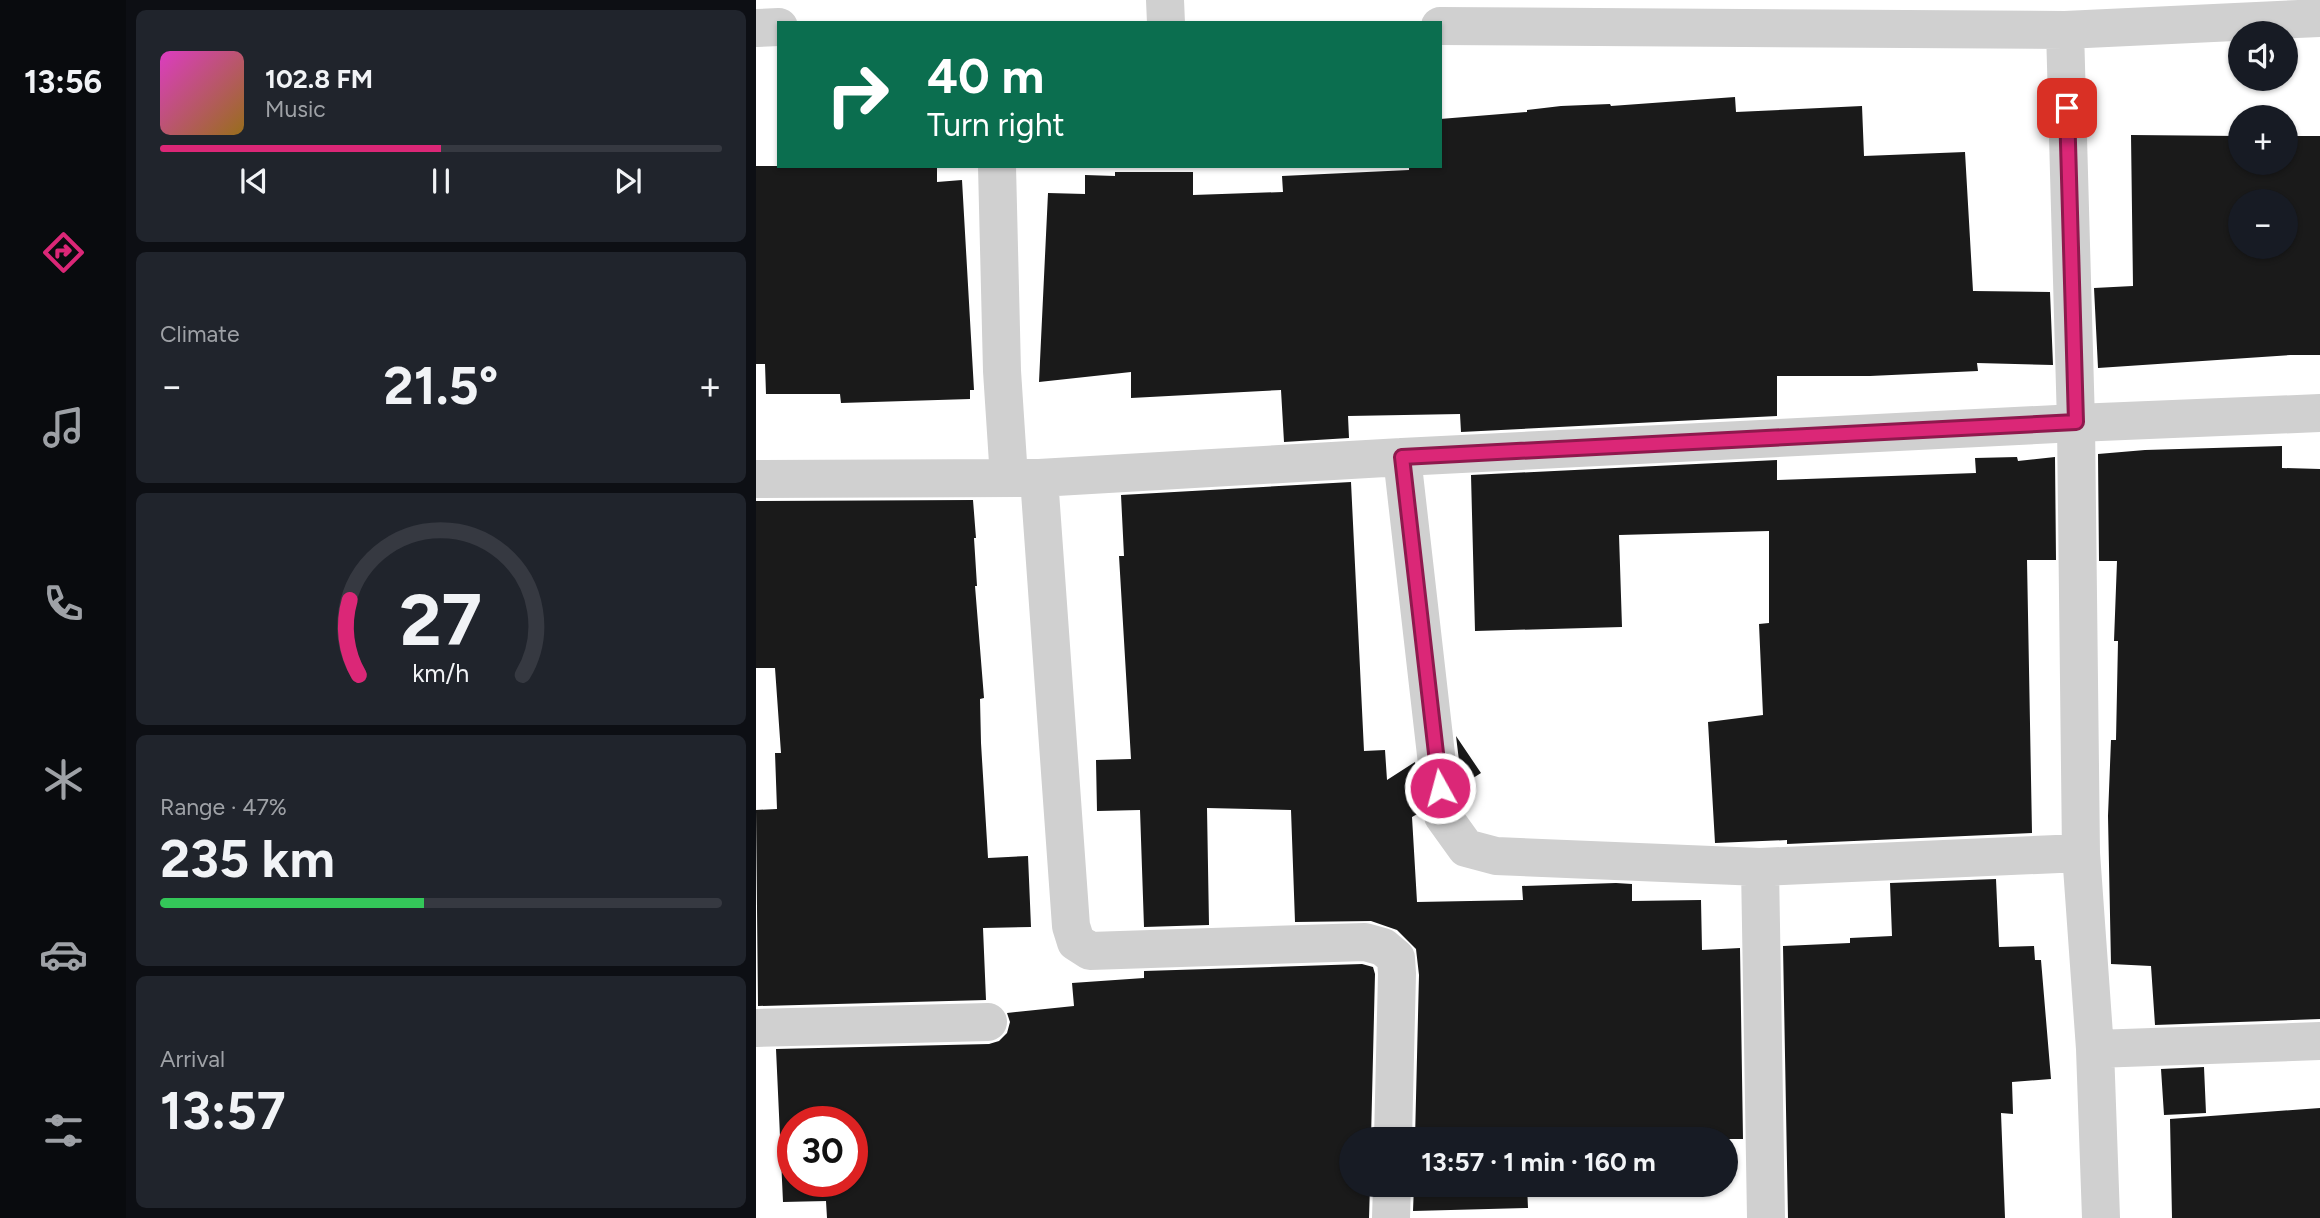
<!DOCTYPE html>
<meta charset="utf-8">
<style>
body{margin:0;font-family:Figtree,sans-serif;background:#20242c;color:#f1f3f6;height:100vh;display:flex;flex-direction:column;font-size:26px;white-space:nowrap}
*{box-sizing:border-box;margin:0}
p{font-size:23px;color:#9ea1a6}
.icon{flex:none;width:38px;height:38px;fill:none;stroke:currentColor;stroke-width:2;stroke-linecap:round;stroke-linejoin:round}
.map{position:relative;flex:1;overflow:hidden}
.drawer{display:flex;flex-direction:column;gap:10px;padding:10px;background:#0d0f14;width:630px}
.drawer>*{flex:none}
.top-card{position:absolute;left:21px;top:21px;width:665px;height:147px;border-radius:0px;box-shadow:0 2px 5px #0004;background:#0b6e4f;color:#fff;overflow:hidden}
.buttons{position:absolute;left:1472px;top:21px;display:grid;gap:14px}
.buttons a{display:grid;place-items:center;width:70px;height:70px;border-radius:50%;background:#171b24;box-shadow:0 2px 5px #0004;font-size:35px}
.speed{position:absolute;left:21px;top:1106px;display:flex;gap:14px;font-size:35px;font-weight:700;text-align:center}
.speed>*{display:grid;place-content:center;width:91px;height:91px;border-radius:50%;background:#171b24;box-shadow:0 2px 5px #0004;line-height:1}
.speed .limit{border:10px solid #d22;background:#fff;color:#111}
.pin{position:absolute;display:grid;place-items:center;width:60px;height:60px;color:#fff;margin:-30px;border-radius:14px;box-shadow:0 4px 10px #0006}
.me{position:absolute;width:77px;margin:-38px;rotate:353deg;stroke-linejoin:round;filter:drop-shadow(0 0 5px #0008)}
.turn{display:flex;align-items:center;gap:24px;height:147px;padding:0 35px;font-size:32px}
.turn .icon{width:91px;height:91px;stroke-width:2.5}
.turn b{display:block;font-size:49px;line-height:60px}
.big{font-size:52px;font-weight:700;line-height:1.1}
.drawer .tile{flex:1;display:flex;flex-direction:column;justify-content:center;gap:10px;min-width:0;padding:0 24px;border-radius:10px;background:#20242c}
.drawer .dial{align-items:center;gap:0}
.dial svg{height:182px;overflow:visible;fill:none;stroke:#363941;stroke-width:7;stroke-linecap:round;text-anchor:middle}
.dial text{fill:#f1f3f6;stroke:none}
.song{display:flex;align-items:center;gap:21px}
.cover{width:84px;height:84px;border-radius:10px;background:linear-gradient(135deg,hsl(310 70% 55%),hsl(40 70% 35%))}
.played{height:7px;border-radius:4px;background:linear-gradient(90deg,#db2777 50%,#363941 50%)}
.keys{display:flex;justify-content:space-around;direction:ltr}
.heat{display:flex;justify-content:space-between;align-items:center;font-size:38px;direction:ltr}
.charge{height:10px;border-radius:5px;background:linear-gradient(90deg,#34c759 47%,#363941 0)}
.trip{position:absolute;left:583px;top:1127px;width:399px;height:70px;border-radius:35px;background:#171b24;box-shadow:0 2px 5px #0004;font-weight:700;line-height:70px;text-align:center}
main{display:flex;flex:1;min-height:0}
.dock{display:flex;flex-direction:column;width:126px;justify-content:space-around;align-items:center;background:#090b0e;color:#9ea1a6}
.dock .icon{width:49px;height:49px}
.dock .current{color:#db2777}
.dock b{font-size:32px;color:#f1f3f6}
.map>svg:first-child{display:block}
.building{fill:#1a1a1a;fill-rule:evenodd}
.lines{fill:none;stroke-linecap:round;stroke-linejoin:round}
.minor{stroke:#d0d0d0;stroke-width:38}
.route-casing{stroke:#8e194d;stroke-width:18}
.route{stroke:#db2777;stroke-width:12}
</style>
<main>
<nav class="dock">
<b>13:56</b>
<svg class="icon current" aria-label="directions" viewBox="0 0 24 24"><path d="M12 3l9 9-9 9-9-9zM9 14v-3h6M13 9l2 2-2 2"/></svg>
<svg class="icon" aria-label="music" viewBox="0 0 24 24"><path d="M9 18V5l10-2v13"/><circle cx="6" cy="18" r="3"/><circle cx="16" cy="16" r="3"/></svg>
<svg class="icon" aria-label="phone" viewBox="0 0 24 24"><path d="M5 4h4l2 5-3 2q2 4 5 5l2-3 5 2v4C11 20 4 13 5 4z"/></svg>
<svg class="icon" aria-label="climate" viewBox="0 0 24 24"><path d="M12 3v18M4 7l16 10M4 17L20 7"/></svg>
<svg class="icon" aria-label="car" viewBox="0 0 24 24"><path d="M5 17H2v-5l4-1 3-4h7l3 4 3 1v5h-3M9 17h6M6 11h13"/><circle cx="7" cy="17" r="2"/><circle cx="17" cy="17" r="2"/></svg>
<svg class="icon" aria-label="filters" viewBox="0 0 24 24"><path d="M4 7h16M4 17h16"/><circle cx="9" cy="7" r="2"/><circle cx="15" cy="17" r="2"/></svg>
</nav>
<section class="drawer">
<div class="tile">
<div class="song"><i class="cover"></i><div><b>102.8 FM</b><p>Music</p></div></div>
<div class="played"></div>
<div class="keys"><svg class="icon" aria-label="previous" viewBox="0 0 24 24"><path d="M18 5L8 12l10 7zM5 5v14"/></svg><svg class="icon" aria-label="pause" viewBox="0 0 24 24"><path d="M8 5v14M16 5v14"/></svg><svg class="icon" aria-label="next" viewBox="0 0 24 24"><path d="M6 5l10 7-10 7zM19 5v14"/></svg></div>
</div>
<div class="tile"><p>Climate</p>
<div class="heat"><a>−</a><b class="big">21.5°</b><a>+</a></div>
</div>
<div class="tile dial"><svg viewBox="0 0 100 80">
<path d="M14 69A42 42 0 1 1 86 69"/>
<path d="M14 69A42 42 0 0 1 10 36" stroke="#db2777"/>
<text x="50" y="56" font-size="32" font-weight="700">27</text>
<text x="50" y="72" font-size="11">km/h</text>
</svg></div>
<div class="tile"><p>Range · 47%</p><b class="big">235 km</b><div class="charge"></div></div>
<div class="tile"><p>Arrival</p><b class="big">13:57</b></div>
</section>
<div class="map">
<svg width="1564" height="1218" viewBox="0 0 1564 1218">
<rect width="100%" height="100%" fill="#fff"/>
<path class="building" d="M 979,97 L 980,112 L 1106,106 L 1108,156 L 1209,152 L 1217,291 L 1294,292 L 1297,365 L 1221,363 L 1222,371 L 1114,376 L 1021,376 L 1021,416 L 705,432 L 704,414 L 592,416 L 593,438 L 528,442 L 525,390 L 375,398 L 375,372 L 283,382 L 292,193 L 329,194 L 329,175 L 359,176 L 359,172 L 437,172 L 437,195 L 527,192 L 526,176 L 653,170 L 653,166 L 684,166 L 684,119 L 771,112 L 771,110 L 805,106 L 854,104 L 855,106 Z
M 1375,135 L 1484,136 L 1484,163 L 1530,163 L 1530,136 L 1564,136 L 1564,355 L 1534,355 L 1342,368 L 1338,288 L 1377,286 ZM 1484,201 L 1530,201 L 1530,247 L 1484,247 Z
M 0,166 L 181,166 L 181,182 L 206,180 L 218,390 L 214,390 L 214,399 L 85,403 L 84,394 L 10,394 L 9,364 L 0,364 Z
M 1526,446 L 1526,468 L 1564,469 L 1564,1019 L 1399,1025 L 1395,966 L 1355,964 L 1352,816 L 1355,740 L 1360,740 L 1362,641 L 1358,641 L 1361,561 L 1343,561 L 1342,454 L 1389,450 Z
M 1261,457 L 1262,461 L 1299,457 L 1300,560 L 1271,560 L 1276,833 L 1031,844 L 1031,840 L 959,843 L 952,722 L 1007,715 L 1003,624 L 1013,623 L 1013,531 L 863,535 L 866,627 L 719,631 L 715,475 L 1021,460 L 1021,480 L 1220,473 L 1219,458 Z
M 595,482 L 608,751 L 629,750 L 631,780 L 659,762 L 665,812 L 656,817 L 661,902 L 767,900 L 766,886 L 860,883 L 876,884 L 876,901 L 945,900 L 946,950 L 984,948 L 987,1139 L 659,1139 L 663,975 L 660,949 L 641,930 L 615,921 L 539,922 L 535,810 L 451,808 L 453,925 L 388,927 L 384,810 L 341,811 L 340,760 L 375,759 L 363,556 L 368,556 L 365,495 Z
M 217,500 L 220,538 L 218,538 L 221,586 L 219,586 L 228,698 L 224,699 L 225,743 L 232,858 L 272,856 L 275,927 L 227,928 L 230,1000 L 2,1006 L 0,810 L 21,809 L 19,753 L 25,753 L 19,668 L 0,668 L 0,501 Z
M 700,736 L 725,773 L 706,785 Z
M 1240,879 L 1243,947 L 1278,946 L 1279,960 L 1285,960 L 1295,1079 L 1256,1082 L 1257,1114 L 1245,1113 L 1249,1218 L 1032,1218 L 1027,946 L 1094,943 L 1094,938 L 1136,936 L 1134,883 Z
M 606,964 L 617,967 L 619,974 L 615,1139 L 595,1139 L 595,1185 L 614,1185 L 613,1218 L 71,1218 L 70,1201 L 27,1202 L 20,1049 L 233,1044 L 243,1041 L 251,1033 L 254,1022 L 251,1013 L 318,1006 L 316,983 L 388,978 L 388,971 ZM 37,1122 L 96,1122 L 96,1181 L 37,1181 Z
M 1448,1067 L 1450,1113 L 1408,1115 L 1405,1069 Z
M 1564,1108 L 1564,1218 L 1416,1218 L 1414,1119 Z
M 658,1185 L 771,1185 L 772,1208 L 657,1211 Z"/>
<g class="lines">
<path class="minor" d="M 409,0 L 410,23
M 684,26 L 1309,30 L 1564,18
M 0,28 L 23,27
M 1309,30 L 1320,423 L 1325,853 L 1339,1049 L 1345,1218
M 241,166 L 246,371 L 253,478
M 646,457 L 687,816 L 710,848 L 740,856 L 1004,867 L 1325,853
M 283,478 L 315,926 L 320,942 L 334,951 L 609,942 L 627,947 L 640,958 L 641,974 L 637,1139
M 0,479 L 283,478 L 646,457 L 1320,423 L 1564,413
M 1004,867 L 1010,1218
M 0,1028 L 232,1022
M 1339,1049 L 1564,1041
M 635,1218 L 636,1185"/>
</g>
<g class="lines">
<defs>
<path id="route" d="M 684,788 L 646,457 L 1320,422 L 1311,108"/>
</defs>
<use href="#route" class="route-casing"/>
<use href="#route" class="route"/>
</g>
</svg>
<div class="buttons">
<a><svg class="icon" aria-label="sound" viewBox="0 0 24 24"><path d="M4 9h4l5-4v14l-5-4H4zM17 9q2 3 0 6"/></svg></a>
<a>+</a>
<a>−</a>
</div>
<div class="speed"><div class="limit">30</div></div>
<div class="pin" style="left:1311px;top:108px;background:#d93025"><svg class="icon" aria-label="arrive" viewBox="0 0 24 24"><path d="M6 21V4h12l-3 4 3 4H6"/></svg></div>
<svg class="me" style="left:684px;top:788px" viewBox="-20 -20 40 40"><circle r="17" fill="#db2777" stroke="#fff" stroke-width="3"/><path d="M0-11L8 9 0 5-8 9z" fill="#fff"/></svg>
<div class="trip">13:57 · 1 min · 160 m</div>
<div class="top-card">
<div class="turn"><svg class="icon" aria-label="right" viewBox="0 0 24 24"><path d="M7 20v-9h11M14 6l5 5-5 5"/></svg><div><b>40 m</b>Turn right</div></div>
</div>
</div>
</main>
